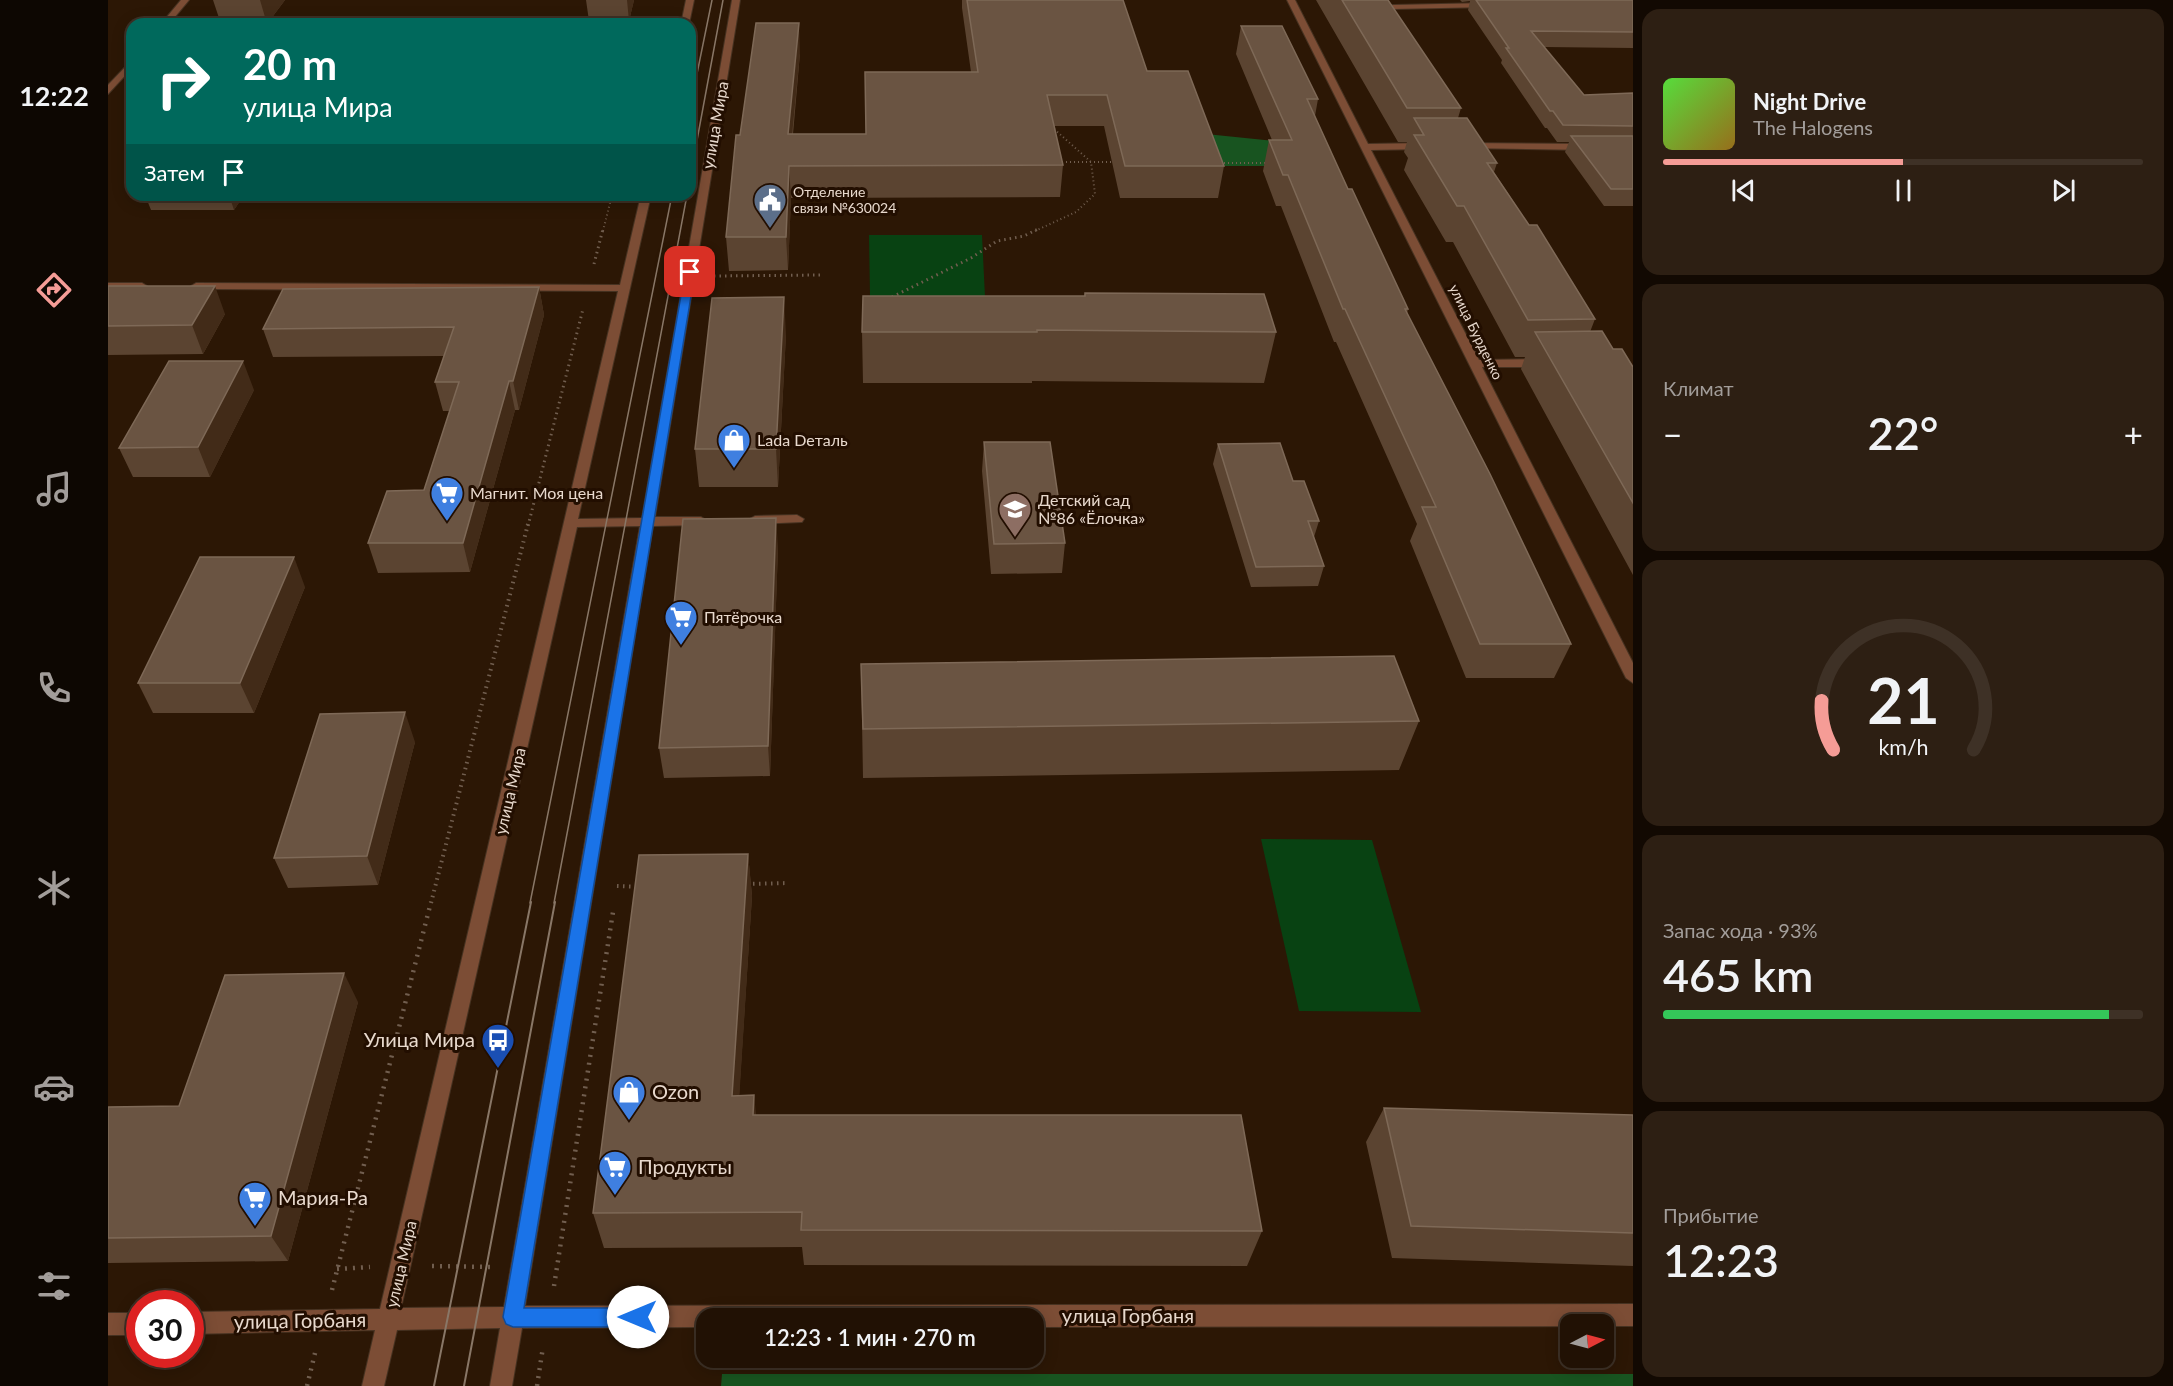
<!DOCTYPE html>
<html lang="ru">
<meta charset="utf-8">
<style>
body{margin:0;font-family:Lato,sans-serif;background:#2d1f13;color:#f1f3f6;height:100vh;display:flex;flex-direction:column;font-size:22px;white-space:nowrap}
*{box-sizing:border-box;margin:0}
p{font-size:20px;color:#a29d9a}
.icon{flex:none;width:33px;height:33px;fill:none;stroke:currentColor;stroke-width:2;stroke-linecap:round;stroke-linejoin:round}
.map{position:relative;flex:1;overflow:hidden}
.sheet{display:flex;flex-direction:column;gap:9px;padding:9px;background:#120902;width:540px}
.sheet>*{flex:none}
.hud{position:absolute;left:18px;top:18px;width:570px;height:183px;border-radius:18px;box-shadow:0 3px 15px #0003,0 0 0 2px #3e3126;background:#00695c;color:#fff;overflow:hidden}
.needle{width:39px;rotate:84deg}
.controls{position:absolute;left:1452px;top:1314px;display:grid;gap:12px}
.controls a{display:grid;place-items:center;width:54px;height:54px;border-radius:12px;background:#211104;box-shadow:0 3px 15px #0003,0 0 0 2px #3e3126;font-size:30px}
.speed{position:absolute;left:18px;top:1290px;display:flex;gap:12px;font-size:30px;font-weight:700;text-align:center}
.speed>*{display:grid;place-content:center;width:78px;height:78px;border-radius:50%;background:#211104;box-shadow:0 3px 15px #0003,0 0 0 2px #3e3126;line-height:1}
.speed .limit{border:9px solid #d22;background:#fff;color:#111}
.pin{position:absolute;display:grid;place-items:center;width:51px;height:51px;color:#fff;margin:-26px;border-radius:12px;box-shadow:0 3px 9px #0006}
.me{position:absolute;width:66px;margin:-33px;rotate:270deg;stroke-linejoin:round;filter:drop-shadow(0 0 4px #0008)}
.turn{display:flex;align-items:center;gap:21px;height:126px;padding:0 18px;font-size:27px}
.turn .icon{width:78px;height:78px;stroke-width:2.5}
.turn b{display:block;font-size:42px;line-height:51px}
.then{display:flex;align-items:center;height:57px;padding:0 18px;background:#0003;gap:12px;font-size:22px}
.big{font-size:45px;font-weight:600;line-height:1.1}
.sheet .tile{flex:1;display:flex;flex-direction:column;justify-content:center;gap:9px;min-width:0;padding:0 21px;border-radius:18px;background:#2d1f13}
.sheet .dial{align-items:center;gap:0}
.dial svg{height:156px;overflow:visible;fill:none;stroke:#3e3126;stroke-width:7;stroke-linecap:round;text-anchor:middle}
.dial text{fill:#f1f3f6;stroke:none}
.song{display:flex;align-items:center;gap:18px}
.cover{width:72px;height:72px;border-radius:9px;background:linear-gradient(135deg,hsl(110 70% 55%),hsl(40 70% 35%))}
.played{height:6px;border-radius:3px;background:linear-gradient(90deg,#f59c96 50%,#3e3126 50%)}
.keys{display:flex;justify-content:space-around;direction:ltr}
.heat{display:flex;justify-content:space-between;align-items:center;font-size:33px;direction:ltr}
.charge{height:9px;border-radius:4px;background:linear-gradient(90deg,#34c759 93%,#3e3126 0)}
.trip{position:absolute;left:588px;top:1308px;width:348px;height:60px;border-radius:18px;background:#211104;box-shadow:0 3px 15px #0003,0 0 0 2px #3e3126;font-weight:600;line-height:60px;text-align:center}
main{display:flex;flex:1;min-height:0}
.tab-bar{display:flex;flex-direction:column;width:108px;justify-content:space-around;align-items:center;background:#0d0702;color:#a29d9a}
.tab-bar .icon{width:42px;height:42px}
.tab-bar .selected{color:#f59c96}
.tab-bar b{font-size:27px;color:#f1f3f6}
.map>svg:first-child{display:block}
.green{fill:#084212}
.forest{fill:#185420}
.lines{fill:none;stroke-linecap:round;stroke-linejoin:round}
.minor-casing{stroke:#463221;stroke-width:2}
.path-far3{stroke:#715e4f;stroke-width:2;stroke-dasharray:1 3;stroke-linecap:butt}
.path-far2{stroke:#715e4f;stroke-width:3;stroke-dasharray:1.5 4;stroke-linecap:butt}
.path-far1{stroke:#715e4f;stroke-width:4;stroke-dasharray:1.5 4.5;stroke-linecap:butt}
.path{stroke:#715e4f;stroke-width:4.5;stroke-dasharray:2 6;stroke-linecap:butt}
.minor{fill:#7c4d35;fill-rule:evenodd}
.tram-far1{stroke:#897767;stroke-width:1.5}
.tram{stroke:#897767;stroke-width:2}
.wall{fill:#5b4431}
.shaded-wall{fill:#422b18}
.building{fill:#6a5442;stroke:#7e6957;stroke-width:1.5}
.route{fill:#1a73e8;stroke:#114b97;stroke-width:1.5}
.labels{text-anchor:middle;stroke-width:6;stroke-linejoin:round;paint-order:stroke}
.far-poi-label{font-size:14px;fill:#e8d9cd;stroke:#220e00;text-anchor:start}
.far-street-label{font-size:14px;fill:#e8d9cd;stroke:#220e00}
.street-label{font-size:16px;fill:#e8d9cd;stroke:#220e00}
.poi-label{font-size:16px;fill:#e8d9cd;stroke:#220e00;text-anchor:start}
.near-poi-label{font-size:20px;fill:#e8d9cd;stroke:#220e00;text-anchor:start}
.near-street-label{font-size:20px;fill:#e8d9cd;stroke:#220e00}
</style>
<main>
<nav class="tab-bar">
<b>12:22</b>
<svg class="icon selected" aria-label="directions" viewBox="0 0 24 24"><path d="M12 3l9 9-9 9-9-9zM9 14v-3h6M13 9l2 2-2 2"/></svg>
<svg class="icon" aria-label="music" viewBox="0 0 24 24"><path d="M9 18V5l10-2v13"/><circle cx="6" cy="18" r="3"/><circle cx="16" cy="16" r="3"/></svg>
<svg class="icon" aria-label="phone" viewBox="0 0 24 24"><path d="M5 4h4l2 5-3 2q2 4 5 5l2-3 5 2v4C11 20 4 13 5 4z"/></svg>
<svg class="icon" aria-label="climate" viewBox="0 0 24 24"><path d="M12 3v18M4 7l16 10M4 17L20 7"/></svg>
<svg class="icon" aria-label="car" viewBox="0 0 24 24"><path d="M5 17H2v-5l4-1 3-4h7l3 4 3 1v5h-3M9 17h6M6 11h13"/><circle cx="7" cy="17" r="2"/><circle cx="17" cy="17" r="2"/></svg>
<svg class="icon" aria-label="filters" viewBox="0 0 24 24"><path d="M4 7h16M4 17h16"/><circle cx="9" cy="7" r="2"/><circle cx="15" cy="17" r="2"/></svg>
</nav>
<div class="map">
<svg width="1525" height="1386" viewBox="0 0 1525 1386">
<rect width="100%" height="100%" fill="#2c1705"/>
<path class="green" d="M 761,235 L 874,235 L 877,297 L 762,296 Z
M 1153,839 L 1264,840 L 1313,1012 L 1191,1011 Z"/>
<path class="forest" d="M 1098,134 L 1167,141 L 1201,166 L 1095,166 Z
M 614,1374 L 1525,1374 L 1525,1386 L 613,1386 Z"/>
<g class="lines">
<defs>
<path id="minor" d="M 73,0 L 81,0 L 61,24 L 53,24 Z
M 578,0 L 586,0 L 581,24 L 573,24 Z
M 624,0 L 632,0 L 547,517 L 593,517 L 600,521 L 593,525 L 545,526 L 417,1306 L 1525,1304 L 1525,1326 L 926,1327 L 926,1318 L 598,1318 L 598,1327 L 414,1328 L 404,1386 L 382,1386 L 392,1328 L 289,1330 L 276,1386 L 254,1386 L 267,1330 L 82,1334 L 82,1312 L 272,1309 L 510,291 L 88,289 L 83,286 L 88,283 L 512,285 L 533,195 L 543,195 L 470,519 L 534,518 ZM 532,526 L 396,1307 L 293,1308 L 469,527 Z
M 1179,0 L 1187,0 L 1260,144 L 1318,143 L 1323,146 L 1318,149 L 1263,150 L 1371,360 L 1436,359 L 1442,363 L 1436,367 L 1374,367 L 1525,663 L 1525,683 L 1518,678 Z
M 1380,3 L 1384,5 L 1383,7 L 1285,9 L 1281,7 L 1285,5 Z
M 24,60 L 24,68 L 0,94 L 0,85 Z
M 1357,143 L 1480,144 L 1485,147 L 1480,150 L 1354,148 L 1352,146 Z
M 0,283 L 34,283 L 39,286 L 34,289 L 0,289 Z
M 689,515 L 696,519 L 694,522 L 647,524 L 640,520 L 647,516 Z
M 0,1313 L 32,1313 L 32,1335 L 0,1335 Z"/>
</defs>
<use href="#minor" class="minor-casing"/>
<path class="path-far3" d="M 950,162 L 1008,162
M 1112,163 L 1161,163
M 495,231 L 504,195
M 927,231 L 968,212 L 987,194 L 983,162 L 945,128"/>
<path class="path-far2" d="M 486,264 L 495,229
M 606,276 L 712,275
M 784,297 L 863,258 L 889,241 L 916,236 L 930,229
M 420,526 L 475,309"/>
<path class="path-far1" d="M 639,884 L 681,883
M 509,886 L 532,887
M 323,903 L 420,524"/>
<path class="path" d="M 324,1266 L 382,1267
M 229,1269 L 262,1267
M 446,1286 L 505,912
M 224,1290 L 323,902
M 199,1386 L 208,1349
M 429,1386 L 435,1347"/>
<use href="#minor" class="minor"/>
<path class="tram-far1" d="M 582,108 L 604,0
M 582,178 L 615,0
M 422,903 L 564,195
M 446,903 L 579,195"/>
<path class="tram" d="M 326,1386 L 423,902
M 356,1386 L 447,902"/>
</g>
<path class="wall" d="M 105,0 L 177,0 L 159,24 L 113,24 Z
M 478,0 L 526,0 L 521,21 L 481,21 Z
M 854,0 L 1015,0 L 1039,71 L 1116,166 L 1110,198 L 1012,198 L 996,126 L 946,126 L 955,165 L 952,197 L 683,198 L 680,270 L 621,271 L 618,237 L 632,135 L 692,53 L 685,134 L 758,134 L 863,72 L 854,8 Z
M 1208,0 L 1280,0 L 1353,108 L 1350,118 L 1389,163 L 1386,172 L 1421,225 L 1487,319 L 1482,332 L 1505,349 L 1525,367 L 1525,575 L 1413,369 L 1417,357 L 1407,357 L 1345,242 L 1338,242 L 1296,170 L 1300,158 L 1296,152 L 1299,142 L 1290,142 Z
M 1352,0 L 1525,0 L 1525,48 L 1436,47 L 1476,95 L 1525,93 L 1525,206 L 1496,206 L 1457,152 L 1461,142 L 1449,142 L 1439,128 L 1437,128 L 1393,63 L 1394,60 L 1360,10 L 1362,1 L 1354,2 Z
M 1133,26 L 1210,99 L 1207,116 L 1240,189 L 1300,309 L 1299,314 L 1463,644 L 1446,678 L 1358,678 L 1302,541 L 1309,524 L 1228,342 L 1226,342 L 1173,206 L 1168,206 L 1155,171 L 1161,140 L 1164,140 L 1128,54 Z
M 37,195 L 136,195 L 126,210 L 43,210 Z
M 0,286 L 117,314 L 95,354 L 0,355 Z
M 431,287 L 436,315 L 411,410 L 407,410 L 362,572 L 270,573 L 260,543 L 316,490 L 342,411 L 335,411 L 327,382 L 336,356 L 165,357 L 155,329 Z
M 977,293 L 1168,332 L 1156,383 L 924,381 L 924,383 L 755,383 L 754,332 L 976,296 Z
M 678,334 L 670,487 L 591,487 L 587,449 Z
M 146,390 L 102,477 L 25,477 L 11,448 Z
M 876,442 L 957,543 L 954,573 L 883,574 L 874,471 Z
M 1110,444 L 1185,481 L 1211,521 L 1206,537 L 1216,566 L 1210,586 L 1143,587 L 1105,464 Z
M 670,547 L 662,776 L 556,778 L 551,748 Z
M 197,587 L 146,713 L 45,713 L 30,683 Z
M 753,664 L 1311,721 L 1291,770 L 755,778 Z
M 307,742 L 270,885 L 180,888 L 166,858 Z
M 640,854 L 644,896 L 631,1096 L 648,1115 L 1154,1231 L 1139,1266 L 696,1265 L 694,1247 L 496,1248 L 485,1213 Z
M 250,1002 L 180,1261 L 0,1263 L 0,1107 L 71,1106 Z
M 1276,1108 L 1525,1115 L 1525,1266 L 1284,1258 L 1258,1142 Z"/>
<path class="shaded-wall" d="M 152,0 L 177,0 L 159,24 Z
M 519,0 L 526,0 L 521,21 Z
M 691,23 L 692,53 L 681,166 L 680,134 Z
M 681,166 L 683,198 L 680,270 L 678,237 Z
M 121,195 L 136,195 L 126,210 Z
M 107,286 L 117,314 L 95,354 L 84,325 Z
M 431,287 L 436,315 L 411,410 L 405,381 Z
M 676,297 L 678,334 L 670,487 L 668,449 Z
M 135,361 L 146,390 L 102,477 L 90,447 Z
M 401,381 L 407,410 L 362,572 L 355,543 Z
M 668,518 L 670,547 L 662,776 L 660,746 Z
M 186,557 L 197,587 L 146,713 L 132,683 Z
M 297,712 L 307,742 L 270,885 L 259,856 Z
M 640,854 L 644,896 L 629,1133 L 624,1096 Z
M 236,973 L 250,1002 L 180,1261 L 163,1236 Z
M 646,1095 L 650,1133 L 645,1115 Z"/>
<path class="building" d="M 859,0 L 1015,0 L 1039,71 L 1080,71 L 1116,166 L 1017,166 L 999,95 L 939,95 L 955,165 L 681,166 L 678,237 L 618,237 L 628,135 L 632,135 L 648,23 L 691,23 L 680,134 L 758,134 L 757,72 L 870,72 Z
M 1234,0 L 1280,0 L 1353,108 L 1299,108 Z
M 1368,0 L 1525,0 L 1525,32 L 1423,31 L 1476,95 L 1525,93 L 1525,126 L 1455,125 L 1445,111 L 1442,111 L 1398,48 L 1401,48 Z
M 1133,26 L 1174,26 L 1210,99 L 1199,99 L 1240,189 L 1244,189 L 1300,309 L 1297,309 L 1382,474 L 1463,644 L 1372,644 L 1314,507 L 1328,507 L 1237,309 L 1235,309 L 1180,175 L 1175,175 L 1161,140 L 1184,140 Z
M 1306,118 L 1359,118 L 1389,163 L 1379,163 L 1421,225 L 1429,225 L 1487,319 L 1420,320 L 1356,206 L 1349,206 L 1306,135 L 1316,135 Z
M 1463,136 L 1525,136 L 1525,189 L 1503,189 Z
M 0,286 L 107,286 L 84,325 L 0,326 Z
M 431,287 L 405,381 L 401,381 L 355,543 L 260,543 L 279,491 L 316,490 L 351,382 L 327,382 L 346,327 L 155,329 L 175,289 Z
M 977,293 L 1156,294 L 1168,332 L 929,330 L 929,332 L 754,332 L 755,296 L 977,296 Z
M 676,297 L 668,449 L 587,449 L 604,298 Z
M 1494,331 L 1505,349 L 1514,349 L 1525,367 L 1525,503 L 1427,332 Z
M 61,361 L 135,361 L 90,447 L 11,448 Z
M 876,442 L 942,442 L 957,543 L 886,544 Z
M 1172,443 L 1185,481 L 1196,481 L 1211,521 L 1200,521 L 1216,566 L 1148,567 L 1110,444 Z
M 668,518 L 660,746 L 551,748 L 575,519 Z
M 92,557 L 186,557 L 132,683 L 30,683 Z
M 1286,656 L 1311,721 L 755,729 L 753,664 Z
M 297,712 L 259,856 L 166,858 L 212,714 Z
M 640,854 L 624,1096 L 646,1095 L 645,1115 L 1133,1115 L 1154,1231 L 693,1230 L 694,1212 L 485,1213 L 531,855 Z
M 236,973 L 163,1236 L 0,1238 L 0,1107 L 71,1106 L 117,975 Z
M 1276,1108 L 1525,1115 L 1525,1233 L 1303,1226 Z"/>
<path class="route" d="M 582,269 L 587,272 L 416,1308 L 530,1308 L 536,1310 L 539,1317 L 536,1324 L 530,1327 L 405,1327 L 398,1324 L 395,1317 L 577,272 Z"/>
<defs>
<symbol id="civic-pin" viewBox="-11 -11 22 30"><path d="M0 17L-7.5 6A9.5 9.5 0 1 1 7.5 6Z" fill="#5c6f8a" stroke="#220e00"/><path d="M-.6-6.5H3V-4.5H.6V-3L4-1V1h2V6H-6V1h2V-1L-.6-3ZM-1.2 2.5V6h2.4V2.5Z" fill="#fff"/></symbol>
<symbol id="shop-pin" viewBox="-11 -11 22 30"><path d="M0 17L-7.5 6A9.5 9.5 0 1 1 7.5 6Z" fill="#3f7fe0" stroke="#220e00"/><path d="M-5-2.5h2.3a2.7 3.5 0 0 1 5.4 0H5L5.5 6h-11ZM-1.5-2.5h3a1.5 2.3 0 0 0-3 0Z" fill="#fff"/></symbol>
<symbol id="supermarket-pin" viewBox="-11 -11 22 30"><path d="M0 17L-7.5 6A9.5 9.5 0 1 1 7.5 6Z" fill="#3f7fe0" stroke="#220e00"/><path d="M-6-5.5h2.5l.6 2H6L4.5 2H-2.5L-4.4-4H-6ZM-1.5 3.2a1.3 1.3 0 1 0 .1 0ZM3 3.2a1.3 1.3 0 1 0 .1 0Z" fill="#fff"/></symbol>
<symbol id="school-pin" viewBox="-11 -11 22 30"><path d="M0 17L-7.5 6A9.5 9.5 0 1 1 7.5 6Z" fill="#8d6e63" stroke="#220e00"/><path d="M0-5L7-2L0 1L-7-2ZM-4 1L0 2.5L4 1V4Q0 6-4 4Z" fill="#fff"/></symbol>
<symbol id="bus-pin" viewBox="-11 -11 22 30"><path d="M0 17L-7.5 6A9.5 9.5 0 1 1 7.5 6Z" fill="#1a4fb4" stroke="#220e00"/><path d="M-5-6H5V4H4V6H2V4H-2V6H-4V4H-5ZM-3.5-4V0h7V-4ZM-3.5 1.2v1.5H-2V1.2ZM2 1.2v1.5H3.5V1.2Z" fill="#fff"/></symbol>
</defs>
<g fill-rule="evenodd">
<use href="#civic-pin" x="643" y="181" width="38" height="52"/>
<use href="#shop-pin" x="607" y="421" width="38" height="52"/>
<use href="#supermarket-pin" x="320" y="474" width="38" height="52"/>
<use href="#school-pin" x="888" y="490" width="38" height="52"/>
<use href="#supermarket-pin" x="554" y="598" width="38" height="52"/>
<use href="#bus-pin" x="371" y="1021" width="38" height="52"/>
<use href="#shop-pin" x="502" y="1073" width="38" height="52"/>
<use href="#supermarket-pin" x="488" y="1148" width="38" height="52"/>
<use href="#supermarket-pin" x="128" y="1179" width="38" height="52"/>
</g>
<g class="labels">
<g class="far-poi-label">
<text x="685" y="197">Отделение<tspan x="685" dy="16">связи №630024</tspan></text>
</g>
<g class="far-street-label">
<text transform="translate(1368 332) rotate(64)" y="5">улица Бурденко</text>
</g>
<g class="street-label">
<text transform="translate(607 125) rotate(-80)" y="6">улица Мира</text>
<text transform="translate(402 791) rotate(-77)" y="6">улица Мира</text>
<text transform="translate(293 1264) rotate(-77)" y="6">улица Мира</text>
</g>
<g class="poi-label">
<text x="649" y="446">Lada Dеталь</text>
<text x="362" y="499">Магнит. Моя цена</text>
<text x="930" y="506">Детский сад<tspan x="930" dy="18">№86 «Ёлочка»</tspan></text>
<text x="596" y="623">Пятёрочка</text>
</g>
<g class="near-poi-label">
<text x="367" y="1047" text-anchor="end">Улица Мира</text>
<text x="544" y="1099">Ozon</text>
<text x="530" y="1174">Продукты</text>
<text x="170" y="1205">Мария-Ра</text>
</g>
<g class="near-street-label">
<text x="1020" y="1323">улица Горбаня</text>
<text transform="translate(192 1321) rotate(-1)" y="7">улица Горбаня</text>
</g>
</g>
</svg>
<div class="controls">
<a><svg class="needle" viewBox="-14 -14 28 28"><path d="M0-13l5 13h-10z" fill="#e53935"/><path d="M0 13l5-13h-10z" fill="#a29d9a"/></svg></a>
</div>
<div class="speed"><div class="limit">30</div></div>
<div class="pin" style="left:582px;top:272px;background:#d93025"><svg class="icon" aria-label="arrive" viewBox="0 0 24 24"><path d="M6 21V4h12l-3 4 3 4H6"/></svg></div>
<svg class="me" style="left:530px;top:1317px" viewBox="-20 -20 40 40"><circle r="19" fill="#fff"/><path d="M0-13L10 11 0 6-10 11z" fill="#1a73e8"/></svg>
<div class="trip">12:23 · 1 мин · 270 m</div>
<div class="hud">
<div class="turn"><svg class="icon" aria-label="right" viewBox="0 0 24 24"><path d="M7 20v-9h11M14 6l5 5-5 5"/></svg><div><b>20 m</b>улица Мира</div></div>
<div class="then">Затем<svg class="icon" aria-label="arrive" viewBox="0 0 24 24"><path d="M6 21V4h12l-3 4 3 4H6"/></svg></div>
</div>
</div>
<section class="sheet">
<div class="tile">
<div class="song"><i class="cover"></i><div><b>Night Drive</b><p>The Halogens</p></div></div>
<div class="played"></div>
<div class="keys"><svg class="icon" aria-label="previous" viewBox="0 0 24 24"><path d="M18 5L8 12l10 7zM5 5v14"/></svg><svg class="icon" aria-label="pause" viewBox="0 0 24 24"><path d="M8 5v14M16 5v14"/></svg><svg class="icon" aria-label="next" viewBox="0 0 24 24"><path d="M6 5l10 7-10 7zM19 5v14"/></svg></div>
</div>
<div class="tile"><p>Климат</p>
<div class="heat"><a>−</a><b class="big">22°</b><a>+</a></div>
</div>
<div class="tile dial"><svg viewBox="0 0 100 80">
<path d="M14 69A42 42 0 1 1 86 69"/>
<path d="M14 69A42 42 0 0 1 8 44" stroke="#f59c96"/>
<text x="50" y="56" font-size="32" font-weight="700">21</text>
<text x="50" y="72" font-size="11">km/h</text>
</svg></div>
<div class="tile"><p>Запас хода · 93%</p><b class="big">465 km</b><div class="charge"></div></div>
<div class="tile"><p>Прибытие</p><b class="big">12:23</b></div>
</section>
</main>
